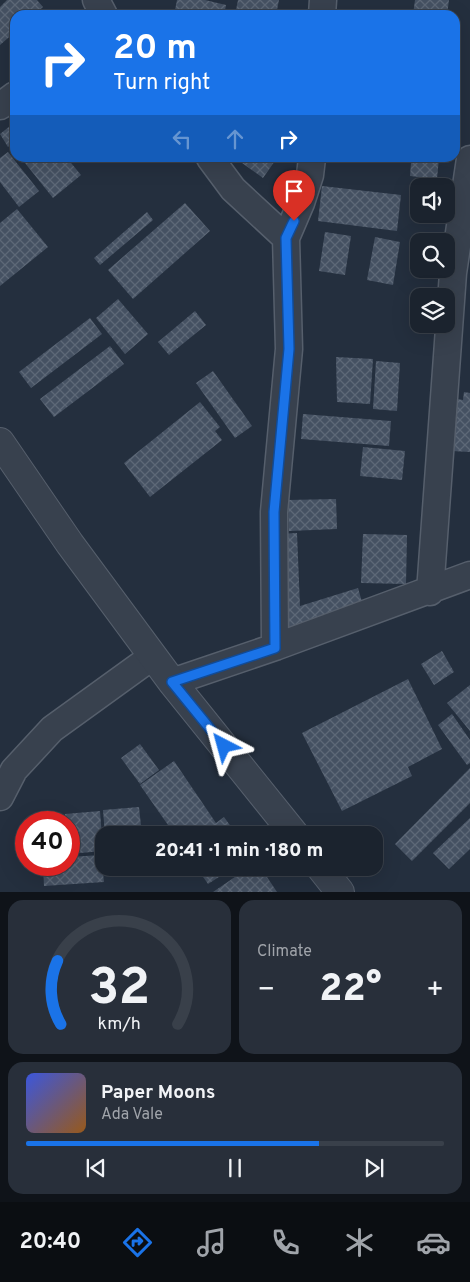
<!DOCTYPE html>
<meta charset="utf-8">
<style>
body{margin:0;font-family:Overpass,sans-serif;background:#282f3a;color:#f1f3f6;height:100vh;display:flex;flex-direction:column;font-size:19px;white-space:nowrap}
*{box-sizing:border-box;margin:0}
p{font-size:16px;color:#a0a4aa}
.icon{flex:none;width:28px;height:28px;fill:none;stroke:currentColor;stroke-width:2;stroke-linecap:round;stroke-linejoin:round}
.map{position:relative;height:892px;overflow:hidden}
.side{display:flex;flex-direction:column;gap:8px;padding:8px;background:#0f1319;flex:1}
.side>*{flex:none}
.banner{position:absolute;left:10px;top:10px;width:450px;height:152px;border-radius:15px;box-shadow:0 5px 20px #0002,0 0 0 1px #39404a;background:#1a73e8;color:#fff;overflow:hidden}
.tools{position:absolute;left:410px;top:178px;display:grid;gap:10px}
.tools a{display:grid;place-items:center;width:45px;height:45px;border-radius:10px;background:#1b232e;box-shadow:0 5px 20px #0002,0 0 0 1px #39404a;font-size:25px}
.speed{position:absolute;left:15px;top:811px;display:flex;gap:10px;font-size:25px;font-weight:700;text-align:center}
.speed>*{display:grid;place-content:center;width:65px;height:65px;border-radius:50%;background:#1b232e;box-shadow:0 5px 20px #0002,0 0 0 1px #39404a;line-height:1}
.speed .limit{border:8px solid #d22;background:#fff;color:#111}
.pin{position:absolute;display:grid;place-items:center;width:42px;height:42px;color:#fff;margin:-51px -21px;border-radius:50% 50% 50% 0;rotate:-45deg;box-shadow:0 0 5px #0007}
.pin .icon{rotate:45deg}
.me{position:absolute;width:55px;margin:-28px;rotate:321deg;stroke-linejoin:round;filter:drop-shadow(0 0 4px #0008)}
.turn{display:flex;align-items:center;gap:18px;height:105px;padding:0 20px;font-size:22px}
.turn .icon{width:65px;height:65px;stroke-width:2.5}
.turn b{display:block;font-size:35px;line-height:42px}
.lanes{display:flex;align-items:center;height:48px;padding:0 20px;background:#0003;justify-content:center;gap:25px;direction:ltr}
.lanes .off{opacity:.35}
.big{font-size:38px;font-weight:800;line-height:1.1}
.side .tile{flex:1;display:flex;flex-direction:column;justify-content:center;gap:8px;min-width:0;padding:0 18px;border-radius:15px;background:#282f3a}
.side .dial{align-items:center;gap:0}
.dial svg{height:130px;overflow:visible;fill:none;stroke:#39404a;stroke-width:7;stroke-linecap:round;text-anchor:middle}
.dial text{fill:#f1f3f6;stroke:none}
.song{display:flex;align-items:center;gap:15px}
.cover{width:60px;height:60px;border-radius:8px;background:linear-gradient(135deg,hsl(230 70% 55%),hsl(30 70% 35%))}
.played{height:5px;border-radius:2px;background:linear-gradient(90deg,#1a73e8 70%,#39404a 70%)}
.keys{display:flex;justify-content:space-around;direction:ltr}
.heat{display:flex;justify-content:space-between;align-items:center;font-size:28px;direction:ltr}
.side .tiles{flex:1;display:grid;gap:8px;grid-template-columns:1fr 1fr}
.tile:last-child{grid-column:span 2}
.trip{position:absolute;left:95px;top:826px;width:288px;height:50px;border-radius:15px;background:#1b232e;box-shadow:0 5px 20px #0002,0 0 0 1px #39404a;font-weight:800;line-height:50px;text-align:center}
.tab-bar{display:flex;height:80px;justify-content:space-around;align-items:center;background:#0b0e12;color:#a0a4aa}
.tab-bar .icon{width:35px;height:35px}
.tab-bar .on{color:#1a73e8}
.tab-bar b{font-size:22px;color:#f1f3f6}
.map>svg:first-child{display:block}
.building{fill:url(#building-cross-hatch)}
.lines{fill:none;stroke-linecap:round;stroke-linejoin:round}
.minor-casing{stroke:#565f6c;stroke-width:29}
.tertiary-casing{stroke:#565f6c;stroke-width:30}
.minor{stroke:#38414e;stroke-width:26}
.tertiary{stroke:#38414e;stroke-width:28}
.route-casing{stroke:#114b97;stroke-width:12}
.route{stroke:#1a73e8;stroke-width:9}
</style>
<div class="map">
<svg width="470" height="892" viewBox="0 0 470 892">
<defs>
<pattern id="building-cross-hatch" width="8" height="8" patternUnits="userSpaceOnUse" patternTransform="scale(1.25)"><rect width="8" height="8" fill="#455162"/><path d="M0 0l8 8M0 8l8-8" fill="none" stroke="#5d6877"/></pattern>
</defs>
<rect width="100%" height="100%" fill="#242f3e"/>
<path class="building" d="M 7,0 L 37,0 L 43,7 L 34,15 L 15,15 L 15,32 L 0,45 L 0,7 Z
M 177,0 L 205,0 L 226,5 L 224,15 L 174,15 Z
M 238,0 L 279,0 L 276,15 L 235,15 Z
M 415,0 L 449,0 L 447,15 L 413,15 Z
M 15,122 L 15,141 L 8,147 L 0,134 Z
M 8,152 L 39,191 L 19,207 L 0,182 L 0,158 Z
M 21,158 L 67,158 L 81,175 L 53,198 Z
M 235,158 L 277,158 L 263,178 Z
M 384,158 L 439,158 L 437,179 L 410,176 L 411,163 L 384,160 Z
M 322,186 L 401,195 L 397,231 L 318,221 Z
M 185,203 L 210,231 L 133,299 L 108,270 Z
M 17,209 L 48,247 L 0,286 L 0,223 Z
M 147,212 L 153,220 L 100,265 L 94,258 Z
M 325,232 L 351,236 L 345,275 L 319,271 Z
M 375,237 L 400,242 L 393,285 L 367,280 Z
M 118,299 L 148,334 L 125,354 L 96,318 Z
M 195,311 L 206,325 L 169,355 L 158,342 Z
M 90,318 L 102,334 L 31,388 L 19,372 Z
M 110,346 L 124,364 L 54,417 L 40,399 Z
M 336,357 L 373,359 L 370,404 L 337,402 Z
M 376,361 L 400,363 L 397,411 L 373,409 Z
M 213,371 L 252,426 L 235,438 L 196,383 Z
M 464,392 L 470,393 L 470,452 L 452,451 L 456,399 L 463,400 Z
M 200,402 L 220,427 L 215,431 L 222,440 L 150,497 L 124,463 Z
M 303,414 L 391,421 L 389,446 L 301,439 Z
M 363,447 L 405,451 L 402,480 L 360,476 Z
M 336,499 L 337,529 L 289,531 L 288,500 Z
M 297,533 L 300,606 L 358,588 L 364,609 L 288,632 L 278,534 Z
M 363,534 L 407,535 L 406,584 L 361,583 Z
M 442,651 L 454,672 L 434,685 L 421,664 Z
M 408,679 L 442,749 L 408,767 L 412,776 L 342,811 L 302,733 Z
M 470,685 L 470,731 L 447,703 Z
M 452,714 L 470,740 L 470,763 L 467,765 L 438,725 Z
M 140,744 L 159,770 L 140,784 L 121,758 Z
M 174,761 L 216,823 L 224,817 L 237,835 L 175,835 L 140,785 Z
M 470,768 L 470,803 L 412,861 L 395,844 Z
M 139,807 L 142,835 L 105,835 L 103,810 Z
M 100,811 L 103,851 L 69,854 L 69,822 L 66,822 L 65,814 Z
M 470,818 L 470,849 L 449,869 L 433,853 Z
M 101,855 L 104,882 L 44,886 L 43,865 L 69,865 L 69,857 Z
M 197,868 L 233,868 L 208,884 Z
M 248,868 L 261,868 L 277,892 L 213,892 Z"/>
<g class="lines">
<defs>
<path id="minor" d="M 96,0 L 104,15
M 322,15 L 323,0
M 0,106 L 15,95
M 210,158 L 233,189 L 286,238
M 430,592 L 453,273 L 470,159
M 275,647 L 274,512 L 289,349 L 286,238 L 301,203 L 310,175 L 312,158
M 172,682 L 275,647 L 470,575
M 0,797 L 14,770 L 52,729 L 153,656"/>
<path id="tertiary" d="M 0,442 L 70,544 L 172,682 L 295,835
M 321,868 L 340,892"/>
</defs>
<use href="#minor" class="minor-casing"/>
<use href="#tertiary" class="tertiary-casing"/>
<use href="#minor" class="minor"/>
<use href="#tertiary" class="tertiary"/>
</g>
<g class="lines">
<defs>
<path id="route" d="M 224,746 L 172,682 L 275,648 L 274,512 L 289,349 L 286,238 L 294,221"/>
</defs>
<use href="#route" class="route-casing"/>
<use href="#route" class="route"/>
</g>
</svg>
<div class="tools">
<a><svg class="icon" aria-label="sound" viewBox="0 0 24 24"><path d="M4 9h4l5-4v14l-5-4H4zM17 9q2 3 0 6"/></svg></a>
<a><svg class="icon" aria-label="search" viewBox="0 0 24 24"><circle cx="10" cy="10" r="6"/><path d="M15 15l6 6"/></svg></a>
<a><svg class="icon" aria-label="layers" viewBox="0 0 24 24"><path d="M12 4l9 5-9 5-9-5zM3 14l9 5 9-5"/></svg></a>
</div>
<div class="speed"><div class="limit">40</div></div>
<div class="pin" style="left:294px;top:221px;background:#d93025"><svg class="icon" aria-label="arrive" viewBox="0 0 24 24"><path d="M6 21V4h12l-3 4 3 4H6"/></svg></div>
<svg class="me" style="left:224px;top:746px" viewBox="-20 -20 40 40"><path d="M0-17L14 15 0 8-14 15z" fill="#1a73e8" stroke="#fff" stroke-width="4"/></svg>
<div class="trip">20:41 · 1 min · 180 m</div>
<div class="banner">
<div class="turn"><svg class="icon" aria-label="right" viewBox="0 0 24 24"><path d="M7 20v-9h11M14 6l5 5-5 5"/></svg><div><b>20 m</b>Turn right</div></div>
<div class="lanes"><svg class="icon off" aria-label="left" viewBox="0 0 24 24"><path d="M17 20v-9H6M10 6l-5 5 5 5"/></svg><svg class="icon off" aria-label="ahead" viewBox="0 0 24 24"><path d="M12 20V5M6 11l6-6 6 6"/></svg><svg class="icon" aria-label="right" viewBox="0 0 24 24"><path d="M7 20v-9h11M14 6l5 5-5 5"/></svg></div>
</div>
</div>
<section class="side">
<div class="tiles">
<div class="tile dial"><svg viewBox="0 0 100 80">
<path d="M14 69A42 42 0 1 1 86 69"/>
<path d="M14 69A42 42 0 0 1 12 30" stroke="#1a73e8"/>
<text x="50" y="56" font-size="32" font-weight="700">32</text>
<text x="50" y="72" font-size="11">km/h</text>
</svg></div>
<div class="tile"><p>Climate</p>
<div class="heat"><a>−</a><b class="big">22°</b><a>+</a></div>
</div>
<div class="tile">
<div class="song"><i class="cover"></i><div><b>Paper Moons</b><p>Ada Vale</p></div></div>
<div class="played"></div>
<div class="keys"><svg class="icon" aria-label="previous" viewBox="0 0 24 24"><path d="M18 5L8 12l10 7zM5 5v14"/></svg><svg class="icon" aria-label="pause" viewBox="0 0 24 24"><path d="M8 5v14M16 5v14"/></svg><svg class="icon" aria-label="next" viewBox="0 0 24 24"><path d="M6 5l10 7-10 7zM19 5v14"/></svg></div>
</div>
</div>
</section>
<nav class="tab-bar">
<b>20:40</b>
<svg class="icon on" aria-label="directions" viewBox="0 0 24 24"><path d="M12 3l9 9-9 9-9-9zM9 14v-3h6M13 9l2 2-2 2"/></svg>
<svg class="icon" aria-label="music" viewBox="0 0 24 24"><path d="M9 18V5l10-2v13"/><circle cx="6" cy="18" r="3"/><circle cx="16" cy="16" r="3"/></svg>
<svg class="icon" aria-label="phone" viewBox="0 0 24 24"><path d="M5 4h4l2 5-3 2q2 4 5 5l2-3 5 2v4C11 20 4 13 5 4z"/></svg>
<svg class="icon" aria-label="climate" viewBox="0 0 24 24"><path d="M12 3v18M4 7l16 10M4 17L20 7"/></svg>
<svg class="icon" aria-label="car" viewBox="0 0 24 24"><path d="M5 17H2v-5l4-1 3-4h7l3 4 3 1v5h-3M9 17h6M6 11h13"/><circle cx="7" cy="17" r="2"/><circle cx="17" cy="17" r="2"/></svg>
</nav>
